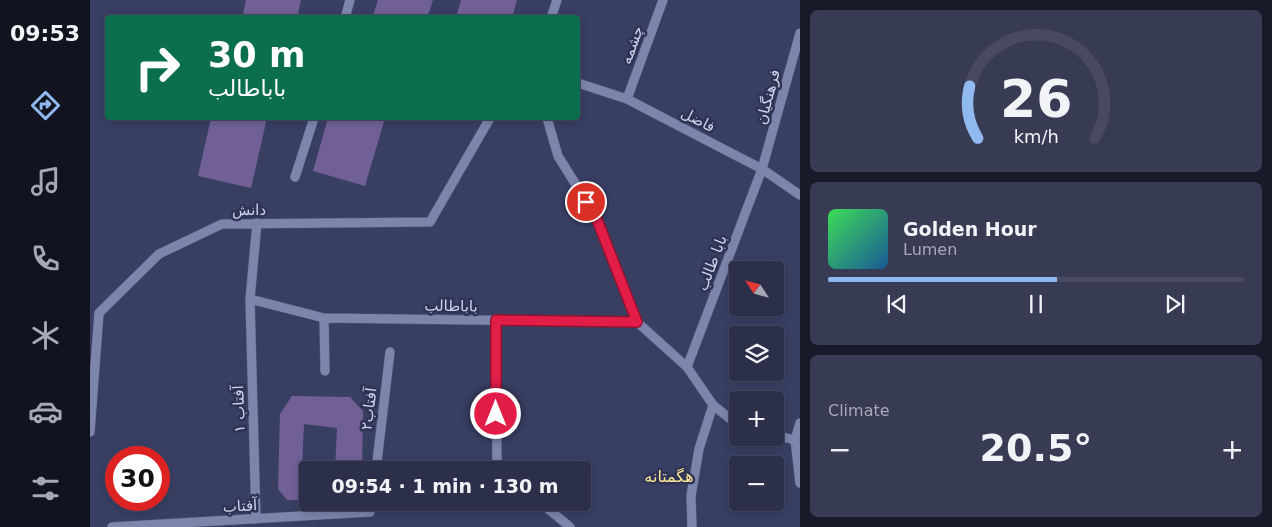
<!DOCTYPE html>
<meta charset="utf-8">
<style>
body{margin:0;font-family:"DejaVu Sans","Noto Naskh Arabic",sans-serif;background:#373b54;color:#f1f3f6;height:100vh;display:flex;flex-direction:column;font-size:19px;white-space:nowrap}
*{box-sizing:border-box;margin:0}
p{font-size:16px;color:#a6a9b5}
.icon{flex:none;width:28px;height:28px;fill:none;stroke:currentColor;stroke-width:2;stroke-linecap:round;stroke-linejoin:round}
.map{position:relative;flex:1;overflow:hidden}
.drawer{display:flex;flex-direction:column;gap:10px;padding:10px;background:#181a29;width:472px}
.drawer>*{flex:none}
.hud{position:absolute;left:15px;top:15px;width:475px;height:105px;border-radius:5px;box-shadow:0 2px 8px #0003,0 0 0 1px #474a62;background:#0b6e4f;color:#fff;overflow:hidden}
.needle{width:32px;rotate:306deg}
.buttons{position:absolute;left:639px;top:261px;display:grid;gap:10px}
.buttons a{display:grid;place-items:center;width:55px;height:55px;border-radius:5px;background:#2b2f4a;box-shadow:0 2px 8px #0003,0 0 0 1px #474a62;font-size:25px}
.speed{position:absolute;left:15px;top:446px;display:flex;gap:10px;font-size:25px;font-weight:700;text-align:center}
.speed>*{display:grid;place-content:center;width:65px;height:65px;border-radius:50%;background:#2b2f4a;box-shadow:0 2px 8px #0003,0 0 0 1px #474a62;line-height:1}
.speed .limit{border:8px solid #d22;background:#fff;color:#111}
.pin{position:absolute;display:grid;place-items:center;width:42px;height:42px;color:#fff;margin:-21px;border:2px solid #fff;border-radius:50%;box-shadow:0 1px 5px #0007}
.me{position:absolute;width:55px;margin:-28px;rotate:0deg;stroke-linejoin:round;filter:drop-shadow(0 0 4px #0008)}
.turn{display:flex;align-items:center;gap:18px;height:105px;padding:0 20px;font-size:22px}
.turn .icon{width:65px;height:65px;stroke-width:2.5}
.turn b{display:block;font-size:35px;line-height:42px}
.big{font-size:38px;font-weight:700;line-height:1.1}
.drawer .widget{flex:1;display:flex;flex-direction:column;justify-content:center;gap:8px;min-width:0;padding:0 18px;border-radius:8px;background:#373b54}
.drawer .dial{align-items:center;gap:0}
.dial svg{height:130px;overflow:visible;fill:none;stroke:#474a62;stroke-width:7;stroke-linecap:round;text-anchor:middle}
.dial text{fill:#f1f3f6;stroke:none}
.song{display:flex;align-items:center;gap:15px}
.cover{width:60px;height:60px;border-radius:8px;background:linear-gradient(135deg,hsl(130 70% 55%),hsl(210 70% 35%))}
.played{height:5px;border-radius:2px;background:linear-gradient(90deg,#90b9f0 55%,#474a62 55%)}
.keys{display:flex;justify-content:space-around;direction:ltr}
.heat{display:flex;justify-content:space-between;align-items:center;font-size:28px;direction:ltr}
.trip{position:absolute;left:209px;top:461px;width:292px;height:50px;border-radius:5px;background:#2b2f4a;box-shadow:0 2px 8px #0003,0 0 0 1px #474a62;font-weight:700;line-height:50px;text-align:center}
main{display:flex;flex:1;min-height:0}
.tabs{display:flex;flex-direction:column;width:90px;justify-content:space-around;align-items:center;background:#11131e;color:#a6a9b5}
.tabs .icon{width:35px;height:35px}
.tabs .selected{color:#90b9f0}
.tabs b{font-size:22px;color:#f1f3f6}
.map>svg:first-child{display:block}
.building{fill:#706096}
.lines{fill:none;stroke-linecap:round;stroke-linejoin:round}
.minor-casing{stroke:#595d7a;stroke-width:10}
.minor{stroke:#7d85ad;stroke-width:9}
.route-casing{stroke:#92132f;stroke-width:12}
.route{stroke:#e11d48;stroke-width:9}
.labels{text-anchor:middle;stroke-width:5;stroke-linejoin:round;paint-order:stroke}
.street-label{font-size:15px;fill:#cfd3ea;stroke:#2f3457}
.neighbourhood-label{font-size:16px;fill:#f7e496;stroke:#2f3457}
</style>
<main>
<nav class="tabs">
<b>09:53</b>
<svg class="icon selected" aria-label="directions" viewBox="0 0 24 24"><path d="M12 3l9 9-9 9-9-9zM9 14v-3h6M13 9l2 2-2 2"/></svg>
<svg class="icon" aria-label="music" viewBox="0 0 24 24"><path d="M9 18V5l10-2v13"/><circle cx="6" cy="18" r="3"/><circle cx="16" cy="16" r="3"/></svg>
<svg class="icon" aria-label="phone" viewBox="0 0 24 24"><path d="M5 4h4l2 5-3 2q2 4 5 5l2-3 5 2v4C11 20 4 13 5 4z"/></svg>
<svg class="icon" aria-label="climate" viewBox="0 0 24 24"><path d="M12 3v18M4 7l16 10M4 17L20 7"/></svg>
<svg class="icon" aria-label="car" viewBox="0 0 24 24"><path d="M5 17H2v-5l4-1 3-4h7l3 4 3 1v5h-3M9 17h6M6 11h13"/><circle cx="7" cy="17" r="2"/><circle cx="17" cy="17" r="2"/></svg>
<svg class="icon" aria-label="filters" viewBox="0 0 24 24"><path d="M4 7h16M4 17h16"/><circle cx="9" cy="7" r="2"/><circle cx="15" cy="17" r="2"/></svg>
</nav>
<div class="map">
<svg width="710" height="527" viewBox="0 0 710 527">
<rect width="100%" height="100%" fill="#393f63"/>
<path class="building" d="M 156,0 L 211,0 L 207,18 L 152,18 Z
M 288,0 L 343,0 L 337,18 L 282,18 Z
M 371,0 L 427,0 L 422,18 L 366,18 Z
M 121,118 L 177,118 L 161,188 L 108,176 Z
M 238,118 L 295,118 L 275,186 L 223,171 Z
M 202,396 L 260,397 L 273,411 L 272,470 L 245,470 L 247,428 L 214,424 L 212,467 L 218,472 L 218,500 L 197,500 L 188,489 L 190,414 Z"/>
<g class="lines">
<defs>
<path id="minor" d="M 255,18 L 260,0
M 461,18 L 467,0
M 488,83 L 537,99 L 672,169 L 710,195
M 537,99 L 573,0
M 457,118 L 468,156 L 506,217 L 547,322 L 597,367 L 623,405 L 648,425
M 205,177 L 224,118
M 167,223 L 160,299 L 234,318 L 547,322
M 160,299 L 166,519
M 234,318 L 235,371
M 406,320 L 407,470
M 597,367 L 672,169 L 710,33
M 710,423 L 705,440 L 710,483
M 0,432 L 9,313 L 69,254 L 132,224 L 340,222 L 400,118
M 685,435 L 705,440
M 286,470 L 300,352
M 407,502 L 407,505 L 444,502
M 450,502 L 480,527
M 22,527 L 280,512 L 282,502
M 602,527 L 601,496 L 609,449 L 623,405"/>
</defs>
<use href="#minor" class="minor-casing"/>
<use href="#minor" class="minor"/>
</g>
<g class="lines">
<defs>
<path id="route" d="M 406,414 L 406,320 L 547,322 L 506,217 L 496,202"/>
</defs>
<use href="#route" class="route-casing"/>
<use href="#route" class="route"/>
</g>
<g class="labels">
<g class="street-label">
<text transform="translate(542 45) rotate(-70)" y="5">چشمه</text>
<text transform="translate(678 97) rotate(-75)" y="5">فرهنگیان</text>
<text transform="translate(608 120) rotate(27)" y="5">فاضل</text>
<text transform="translate(159 210) rotate(-1)" y="5">دانش</text>
<text transform="translate(622 263) rotate(-69)" y="5">بابا طالب</text>
<text transform="translate(361 306) rotate(1)" y="5">باباطالب</text>
<text transform="translate(149 409) rotate(-92)" y="5">آفتاب ۱</text>
<text transform="translate(279 409) rotate(-83)" y="5">آفتاب۲</text>
<text transform="translate(150 506) rotate(-3)" y="5">آفتاب</text>
</g>
<g class="neighbourhood-label">
<text x="579" y="482">هگمتانه</text>
</g>
</g>
</svg>
<div class="buttons">
<a><svg class="needle" viewBox="-14 -14 28 28"><path d="M0-13l5 13h-10z" fill="#e53935"/><path d="M0 13l5-13h-10z" fill="#a6a9b5"/></svg></a>
<a><svg class="icon" aria-label="layers" viewBox="0 0 24 24"><path d="M12 4l9 5-9 5-9-5zM3 14l9 5 9-5"/></svg></a>
<a>+</a>
<a>−</a>
</div>
<div class="speed"><div class="limit">30</div></div>
<div class="pin" style="left:496px;top:202px;background:#d93025"><svg class="icon" aria-label="arrive" viewBox="0 0 24 24"><path d="M6 21V4h12l-3 4 3 4H6"/></svg></div>
<svg class="me" style="left:406px;top:414px" viewBox="-20 -20 40 40"><circle r="17" fill="#e11d48" stroke="#fff" stroke-width="3"/><path d="M0-11L8 9 0 5-8 9z" fill="#fff"/></svg>
<div class="trip">09:54 · 1 min · 130 m</div>
<div class="hud">
<div class="turn"><svg class="icon" aria-label="right" viewBox="0 0 24 24"><path d="M7 20v-9h11M14 6l5 5-5 5"/></svg><div><b>30 m</b>باباطالب</div></div>
</div>
</div>
<section class="drawer">
<div class="widget dial"><svg viewBox="0 0 100 80">
<path d="M14 69A42 42 0 1 1 86 69"/>
<path d="M14 69A42 42 0 0 1 9 37" stroke="#90b9f0"/>
<text x="50" y="56" font-size="32" font-weight="700">26</text>
<text x="50" y="72" font-size="11">km/h</text>
</svg></div>
<div class="widget">
<div class="song"><i class="cover"></i><div><b>Golden Hour</b><p>Lumen</p></div></div>
<div class="played"></div>
<div class="keys"><svg class="icon" aria-label="previous" viewBox="0 0 24 24"><path d="M18 5L8 12l10 7zM5 5v14"/></svg><svg class="icon" aria-label="pause" viewBox="0 0 24 24"><path d="M8 5v14M16 5v14"/></svg><svg class="icon" aria-label="next" viewBox="0 0 24 24"><path d="M6 5l10 7-10 7zM19 5v14"/></svg></div>
</div>
<div class="widget"><p>Climate</p>
<div class="heat"><a>−</a><b class="big">20.5°</b><a>+</a></div>
</div>
</section>
</main>
